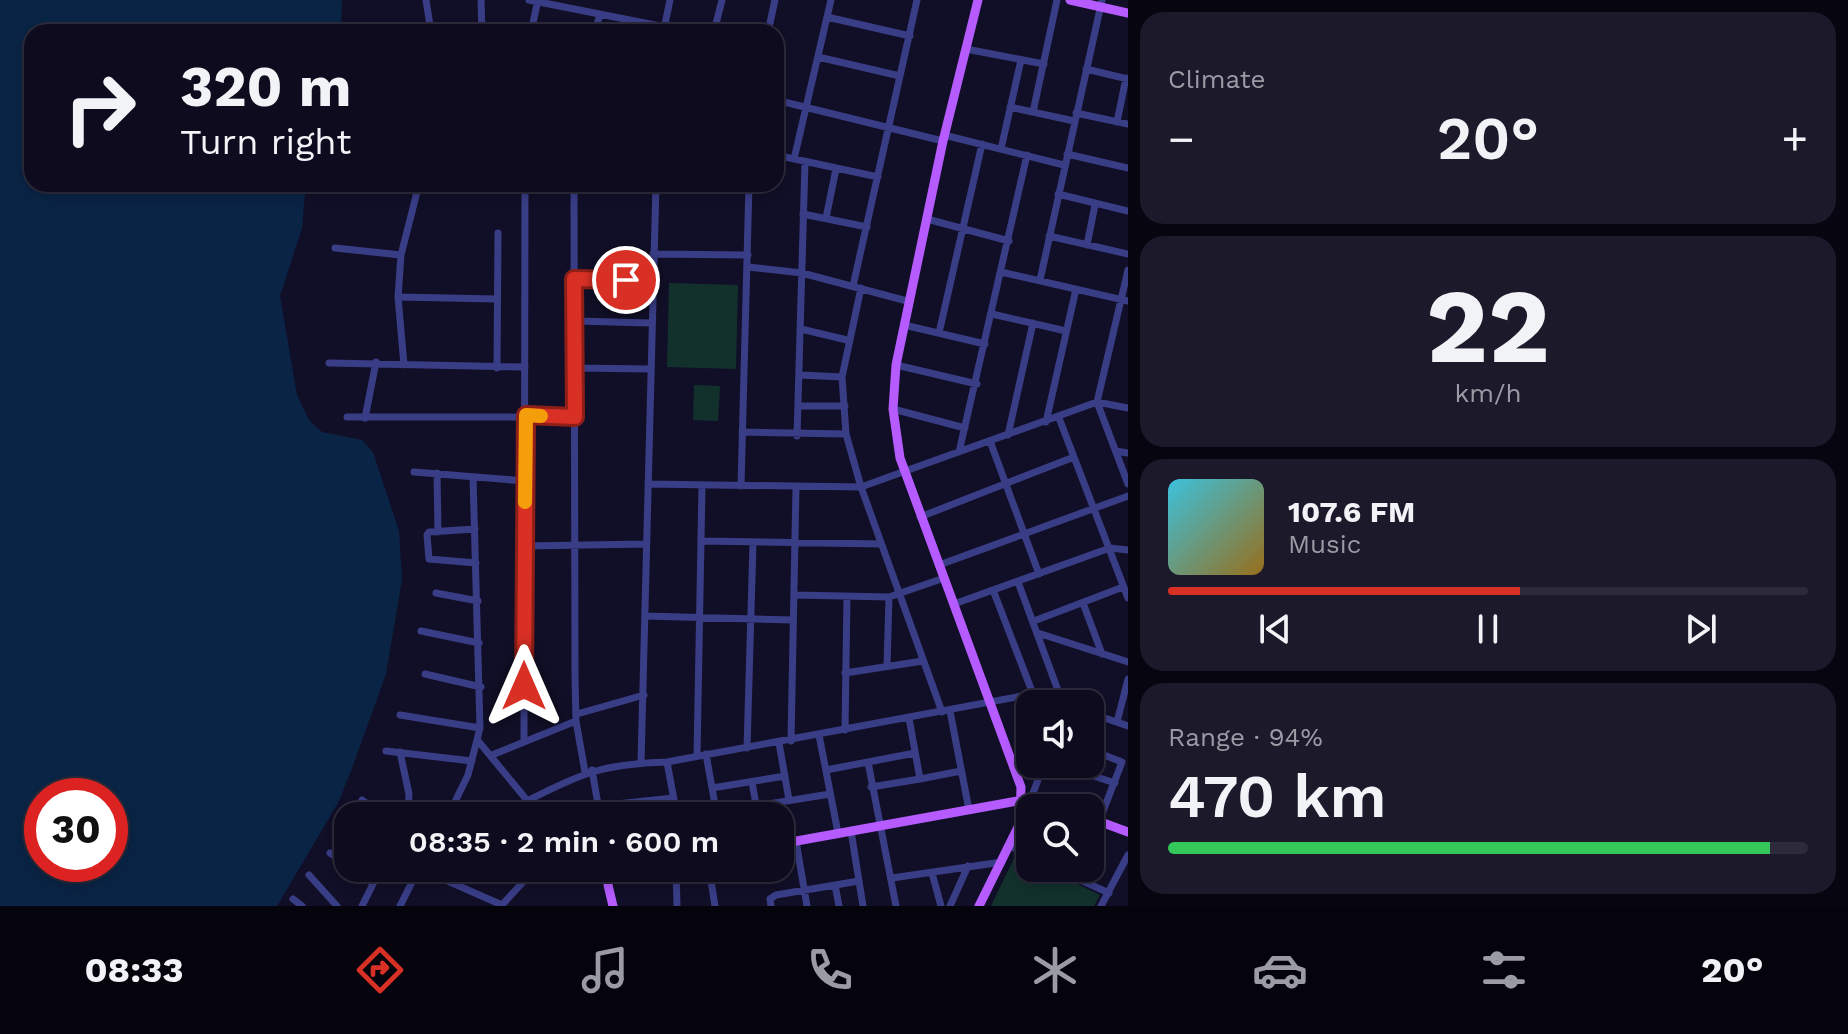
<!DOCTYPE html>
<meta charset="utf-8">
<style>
body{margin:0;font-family:"Work Sans",sans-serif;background:#1b192a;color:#f1f3f6;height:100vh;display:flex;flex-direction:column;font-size:30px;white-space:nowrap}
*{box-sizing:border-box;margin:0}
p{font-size:26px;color:#9a9ba4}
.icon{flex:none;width:44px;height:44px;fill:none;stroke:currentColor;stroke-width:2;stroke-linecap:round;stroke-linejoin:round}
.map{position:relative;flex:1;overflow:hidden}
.drawer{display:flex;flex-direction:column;gap:12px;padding:12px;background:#070610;width:720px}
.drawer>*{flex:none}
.guide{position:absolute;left:24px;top:24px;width:760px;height:168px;border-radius:24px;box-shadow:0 4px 12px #0003,0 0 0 2px #2d2b3b;background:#0d0b1d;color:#f1f3f6;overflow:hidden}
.tools{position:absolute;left:1016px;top:690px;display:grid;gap:16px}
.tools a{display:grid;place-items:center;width:88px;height:88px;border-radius:16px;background:#0d0b1d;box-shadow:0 4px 12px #0003,0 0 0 2px #2d2b3b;font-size:40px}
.speed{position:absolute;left:24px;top:778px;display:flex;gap:16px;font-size:40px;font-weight:700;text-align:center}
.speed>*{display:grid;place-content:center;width:104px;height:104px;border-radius:50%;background:#0d0b1d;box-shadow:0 4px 12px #0003,0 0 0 2px #2d2b3b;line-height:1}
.speed .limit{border:12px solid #d22;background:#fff;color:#111}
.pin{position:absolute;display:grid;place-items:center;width:68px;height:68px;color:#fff;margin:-34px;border:4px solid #fff;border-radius:50%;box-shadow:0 2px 8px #0007}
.me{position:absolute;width:88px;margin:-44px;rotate:0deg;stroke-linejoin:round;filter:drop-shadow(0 0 6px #0008)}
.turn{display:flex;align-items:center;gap:28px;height:168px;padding:0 24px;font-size:36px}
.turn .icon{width:104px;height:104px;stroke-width:2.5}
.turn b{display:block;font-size:56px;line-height:68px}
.big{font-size:60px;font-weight:600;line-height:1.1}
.drawer .card{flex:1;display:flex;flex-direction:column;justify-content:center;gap:12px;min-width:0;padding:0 28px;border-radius:24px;background:#1b192a}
.drawer .dial{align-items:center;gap:0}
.dial b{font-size:104px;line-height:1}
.song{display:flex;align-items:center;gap:24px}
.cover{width:96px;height:96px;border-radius:12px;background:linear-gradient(135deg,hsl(190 70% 55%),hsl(40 70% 35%))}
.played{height:8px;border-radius:4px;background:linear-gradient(90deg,#d93025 55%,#2d2b3b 55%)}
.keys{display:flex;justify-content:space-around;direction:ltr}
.heat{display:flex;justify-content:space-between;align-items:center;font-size:44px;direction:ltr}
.charge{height:12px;border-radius:6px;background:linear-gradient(90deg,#34c759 94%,#2d2b3b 0)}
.trip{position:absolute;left:334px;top:802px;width:460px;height:80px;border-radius:24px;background:#0d0b1d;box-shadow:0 4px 12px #0003,0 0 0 2px #2d2b3b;font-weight:600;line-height:80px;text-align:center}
.tab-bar{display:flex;height:128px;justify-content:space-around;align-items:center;background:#05040c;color:#9a9ba4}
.tab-bar .icon{width:56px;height:56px}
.tab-bar .on{color:#d93025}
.tab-bar b{font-size:36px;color:#f1f3f6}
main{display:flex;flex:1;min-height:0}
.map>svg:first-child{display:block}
.green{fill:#12312d}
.water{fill:#0a2445;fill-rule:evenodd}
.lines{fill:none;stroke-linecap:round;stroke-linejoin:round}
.minor{stroke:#393d86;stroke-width:7}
.major{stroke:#b55bff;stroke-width:9}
.route-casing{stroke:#8d1f18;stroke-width:20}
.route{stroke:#d93025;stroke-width:14}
.slow{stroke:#f59e0b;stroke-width:14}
</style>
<main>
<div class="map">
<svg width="1128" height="906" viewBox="0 0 1128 906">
<rect width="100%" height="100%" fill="#110f27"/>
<path class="green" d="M 669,283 L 738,285 L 736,369 L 667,367 Z
M 694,385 L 720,386 L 718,421 L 693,420 Z
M 1016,854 L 1030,860 L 1030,868 L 1045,868 L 1100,895 L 1094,906 L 991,906 Z"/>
<path class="water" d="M 0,0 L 342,0 L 341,32 L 32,32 L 32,184 L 306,184 L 302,228 L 280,296 L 297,395 L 309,420 L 322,432 L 362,440 L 373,452 L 399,531 L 402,579 L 386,674 L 351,771 L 338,803 L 277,906 L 0,906 ZM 42,796 L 110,796 L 110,864 L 42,864 Z"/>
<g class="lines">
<path class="minor" d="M 426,0 L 431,32
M 481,0 L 482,32
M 529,0 L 665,27
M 827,17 L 910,36
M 664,29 L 670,0
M 531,32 L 538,0
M 595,32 L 600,14
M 714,32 L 722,0
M 768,32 L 775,0
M 966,49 L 1044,64
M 818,57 L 900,76
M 1086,69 L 1128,79
M 776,100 L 943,141
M 1010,107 L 1074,121
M 1033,112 L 1057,0
M 1076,113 L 1128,124
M 1117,122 L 1126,78
M 944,135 L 1064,165
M 1001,149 L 1021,60
M 1067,154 L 1128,168
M 776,155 L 878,177
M 794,159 L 831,0
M 574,184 L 575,675 L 576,721 L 585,772
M 1058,194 L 1128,211
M 803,214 L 867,227
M 826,218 L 836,169
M 927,219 L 1009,241
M 1049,236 L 1128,254
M 1087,245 L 1095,205
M 335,248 L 401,255
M 653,254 L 748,255
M 748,267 L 802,273 L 907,301
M 1128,270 L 1097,402 L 1128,484
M 1001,272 L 1128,301
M 574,279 L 652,281
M 1040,280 L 1102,0
M 853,286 L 917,0
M 861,288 L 842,377 L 846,434 L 861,487 L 942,712
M 398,297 L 496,299
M 992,314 L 1066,331
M 575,321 L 651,323
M 904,325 L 985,344
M 801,329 L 847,340
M 939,333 L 982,144
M 329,363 L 525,367
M 404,365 L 398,297 L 401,255 L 419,184
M 896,365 L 977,384
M 497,368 L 498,233
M 575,368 L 650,369
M 800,375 L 842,377
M 799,406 L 845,406
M 893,409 L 965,428
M 526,415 L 575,417
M 347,417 L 526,417
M 365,418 L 376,362
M 1059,418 L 1128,598
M 1046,422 L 1076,289
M 742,432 L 846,434
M 1008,435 L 1033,323
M 797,436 L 805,162
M 990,441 L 1039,574
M 1116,451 L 1128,453
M 959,452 L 1027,155
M 414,472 L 525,481
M 437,473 L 438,532
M 648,484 L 861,487 L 1097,402 L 1128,408
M 741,486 L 749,184
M 920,517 L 1074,457
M 475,529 L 429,532 L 427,535 L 429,559 L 476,563
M 702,541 L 881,544
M 525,546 L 646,544
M 939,565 L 1128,496
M 1018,582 L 1063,704
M 993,590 L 1033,694
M 436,593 L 478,601
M 795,595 L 889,597 L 944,578
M 1083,603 L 1102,654
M 954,604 L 1110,548 L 1128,550
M 645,616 L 793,620
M 1034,621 L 1123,587
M 421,631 L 479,643
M 1038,633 L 1128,662
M 887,666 L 889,597
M 845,673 L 923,661
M 425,674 L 481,687
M 950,711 L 969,810
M 1090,713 L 1128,726
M 577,714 L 644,695
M 400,715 L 480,728
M 1117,722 L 1128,679
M 845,730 L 847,597
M 819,735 L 838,833
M 524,741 L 525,184
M 791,741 L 796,487
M 479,742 L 540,816
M 779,743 L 789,800
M 747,748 L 753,543
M 386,751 L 472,761
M 400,752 L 409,794 L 408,816
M 1090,753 L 1101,717
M 706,754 L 717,816
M 492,755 L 576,721
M 697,756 L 702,485
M 667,762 L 677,816
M 868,762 L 896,906
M 641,763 L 656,184
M 1057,764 L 1115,783
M 592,770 L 600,816
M 826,770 L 915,753
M 920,779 L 961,771
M 752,782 L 758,816
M 871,787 L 920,779 L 909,718
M 712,788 L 785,776
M 362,800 L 385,816
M 529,800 C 584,772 604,764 667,762 L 1033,694 L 1064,704
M 1030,801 L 1044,764
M 637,802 L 640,816
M 756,806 L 830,794
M 448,816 L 468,775 L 480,728 L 473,477
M 570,816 L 598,806 L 673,798
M 851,831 L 863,906
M 796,841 L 807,906
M 1090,845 L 1122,762 L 1091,750
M 1010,846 L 1030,856
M 330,853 L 348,866
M 351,868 L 372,883
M 418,868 L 502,905
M 676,868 L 677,906
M 709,868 L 715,906
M 1054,868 L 1109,893
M 932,873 L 941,906
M 309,875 L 337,906
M 892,878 L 1002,862
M 835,885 L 839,906
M 293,899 L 302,906
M 362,906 L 381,868
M 400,906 L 419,868
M 501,906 L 524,881 L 548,868
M 771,906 L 770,899 L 776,895 L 859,881
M 950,906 L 968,866
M 1101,906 L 1128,855"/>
<path class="major" d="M 978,0 L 943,141 L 896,365 L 893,409 L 900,458 L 1021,787 L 1020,823 L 979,906
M 1070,0 L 1128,13
M 1090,818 L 1128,832
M 780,844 L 1023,800 L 1058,808
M 612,868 L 608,885 L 613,906"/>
</g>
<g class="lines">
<defs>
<path id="route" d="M 524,686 L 526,415 L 575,417 L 574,279 L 626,280"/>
</defs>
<use href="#route" class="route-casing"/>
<use href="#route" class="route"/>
<path class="slow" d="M 525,502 L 526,415 L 541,416"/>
</g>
</svg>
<div class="tools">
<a><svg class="icon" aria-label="sound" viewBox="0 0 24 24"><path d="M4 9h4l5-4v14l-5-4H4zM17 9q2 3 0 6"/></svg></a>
<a><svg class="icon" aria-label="search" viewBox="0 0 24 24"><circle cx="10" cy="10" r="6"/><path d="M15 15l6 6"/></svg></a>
</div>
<div class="speed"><div class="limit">30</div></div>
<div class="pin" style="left:626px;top:280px;background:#d93025"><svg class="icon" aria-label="arrive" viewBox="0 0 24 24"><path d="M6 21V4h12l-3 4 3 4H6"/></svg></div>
<svg class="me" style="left:524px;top:686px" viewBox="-20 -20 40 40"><path d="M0-17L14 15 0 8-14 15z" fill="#d93025" stroke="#fff" stroke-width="4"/></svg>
<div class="trip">08:35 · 2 min · 600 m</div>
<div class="guide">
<div class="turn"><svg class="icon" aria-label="right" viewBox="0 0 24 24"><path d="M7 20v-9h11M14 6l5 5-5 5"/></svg><div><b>320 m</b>Turn right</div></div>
</div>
</div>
<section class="drawer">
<div class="card"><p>Climate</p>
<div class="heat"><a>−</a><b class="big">20°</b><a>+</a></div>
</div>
<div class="card dial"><b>22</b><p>km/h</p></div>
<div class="card">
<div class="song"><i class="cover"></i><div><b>107.6 FM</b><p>Music</p></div></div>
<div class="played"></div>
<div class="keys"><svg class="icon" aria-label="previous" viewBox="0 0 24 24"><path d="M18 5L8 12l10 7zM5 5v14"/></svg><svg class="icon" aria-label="pause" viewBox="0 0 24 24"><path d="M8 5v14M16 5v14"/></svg><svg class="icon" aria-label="next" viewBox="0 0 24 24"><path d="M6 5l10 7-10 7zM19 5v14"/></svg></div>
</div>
<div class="card"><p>Range · 94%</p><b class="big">470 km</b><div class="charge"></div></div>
</section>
</main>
<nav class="tab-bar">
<b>08:33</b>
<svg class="icon on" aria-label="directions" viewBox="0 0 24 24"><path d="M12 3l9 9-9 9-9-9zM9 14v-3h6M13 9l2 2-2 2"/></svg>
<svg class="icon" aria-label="music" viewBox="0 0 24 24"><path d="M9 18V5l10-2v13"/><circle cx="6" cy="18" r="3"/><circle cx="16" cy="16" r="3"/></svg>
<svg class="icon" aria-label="phone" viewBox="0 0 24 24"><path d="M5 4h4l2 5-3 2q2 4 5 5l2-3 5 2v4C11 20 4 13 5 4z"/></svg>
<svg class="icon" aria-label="climate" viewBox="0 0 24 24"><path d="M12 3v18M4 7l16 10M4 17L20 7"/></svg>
<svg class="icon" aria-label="car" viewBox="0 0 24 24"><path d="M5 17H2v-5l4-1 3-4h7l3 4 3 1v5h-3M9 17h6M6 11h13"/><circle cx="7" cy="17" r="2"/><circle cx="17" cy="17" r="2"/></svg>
<svg class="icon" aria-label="filters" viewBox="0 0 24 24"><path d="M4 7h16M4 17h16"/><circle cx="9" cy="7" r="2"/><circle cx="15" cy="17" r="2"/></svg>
<b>20°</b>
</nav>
